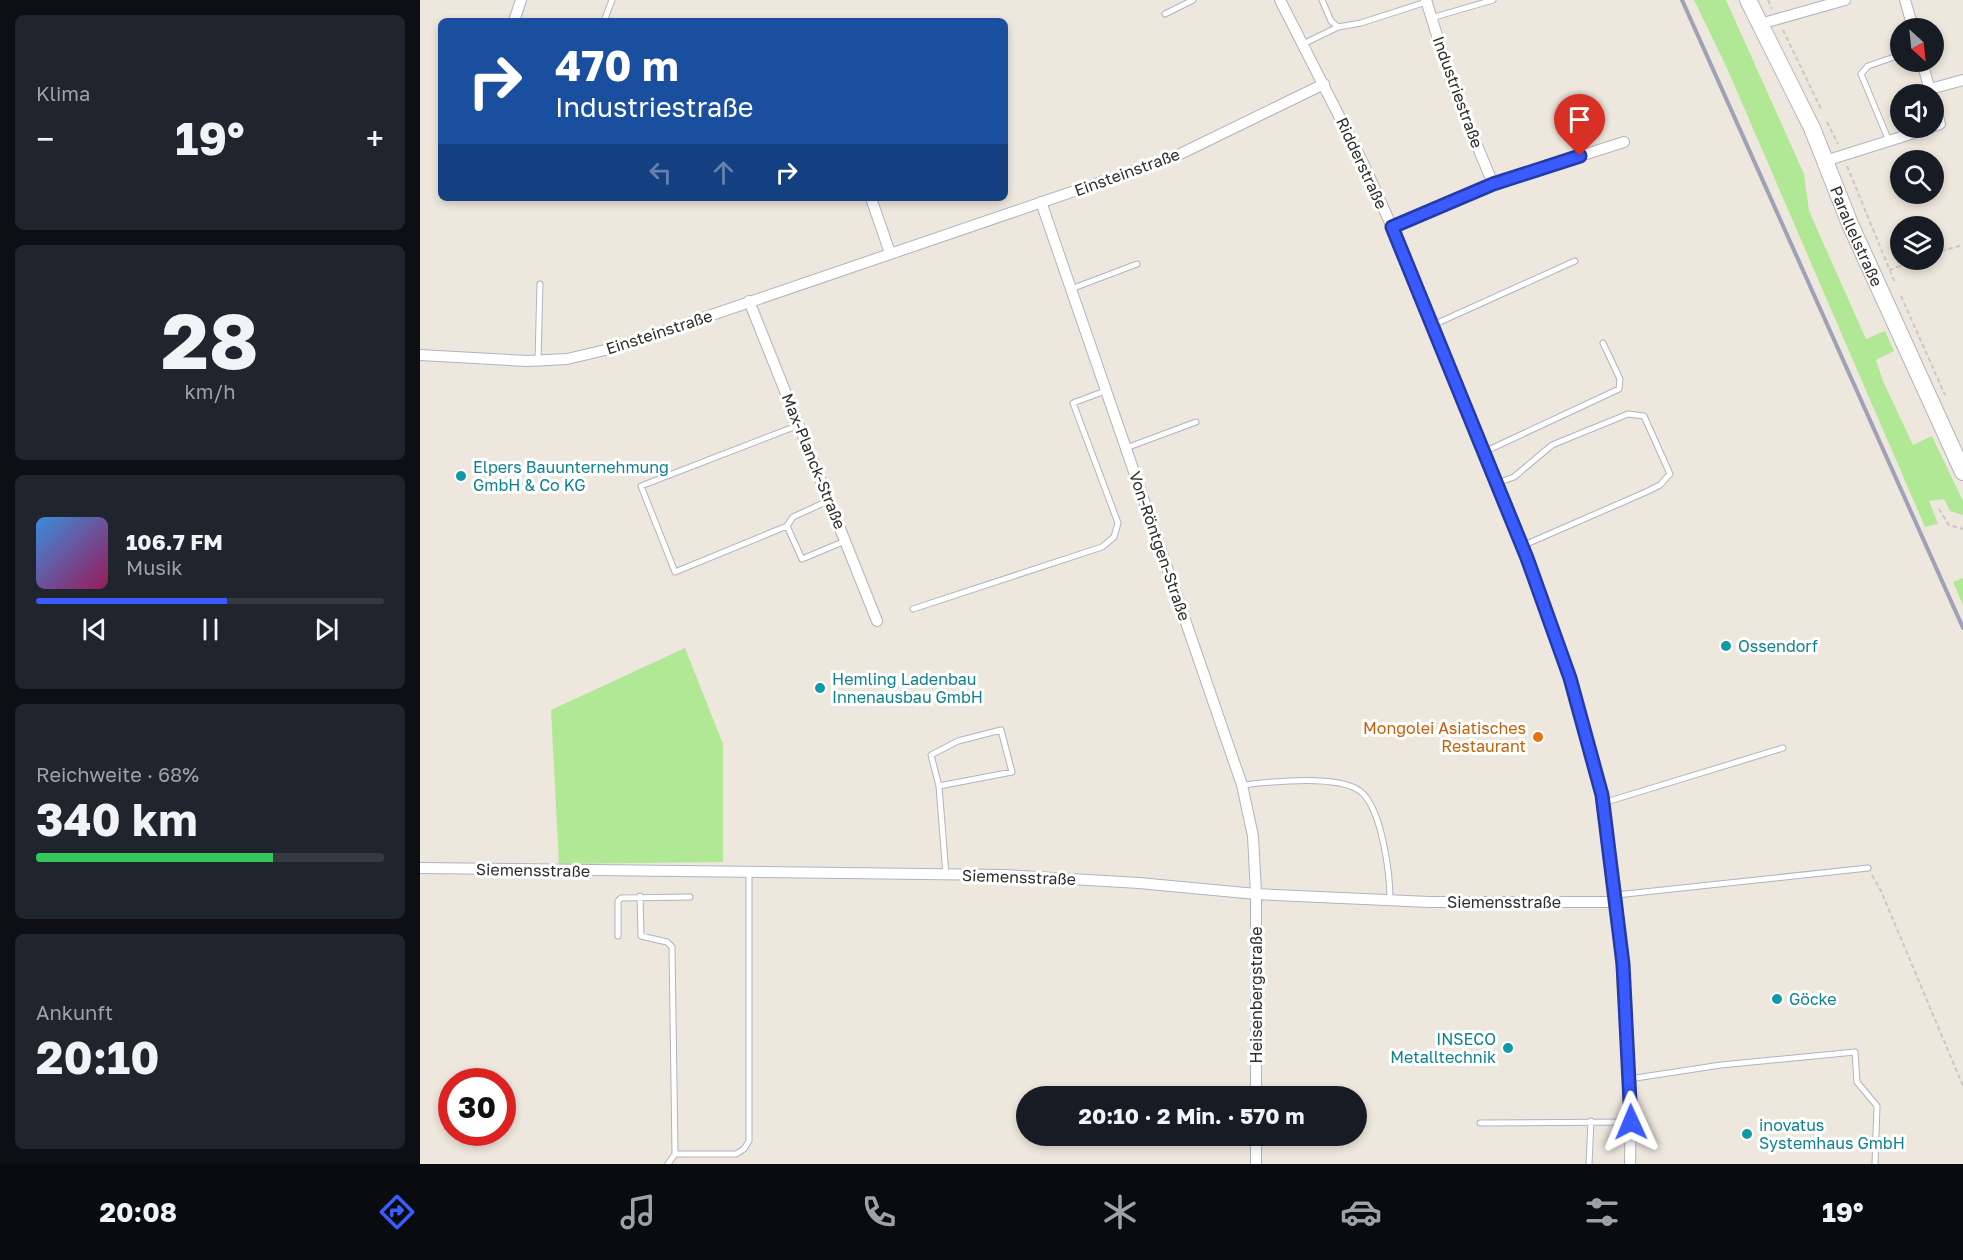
<!DOCTYPE html>
<html lang="de">
<meta charset="utf-8">
<style>
body{margin:0;font-family:"Golos Text",sans-serif;background:#20242c;color:#f1f3f6;height:100vh;display:flex;flex-direction:column;font-size:22px;white-space:nowrap}
*{box-sizing:border-box;margin:0}
p{font-size:20px;color:#9ea1a6}
.icon{flex:none;width:33px;height:33px;fill:none;stroke:currentColor;stroke-width:2;stroke-linecap:round;stroke-linejoin:round}
.map{position:relative;flex:1;overflow:hidden}
.side{display:flex;flex-direction:column;gap:15px;padding:15px;background:#0d0f14;width:420px}
.side>*{flex:none}
.hud{position:absolute;left:18px;top:18px;width:570px;height:183px;border-radius:9px;box-shadow:0 3px 9px #0003;background:#1a4fa0;color:#fff;overflow:hidden}
.needle{width:39px;rotate:153deg}
.fabs{position:absolute;left:1470px;top:18px;display:grid;gap:12px}
.fabs a{display:grid;place-items:center;width:54px;height:54px;border-radius:50%;background:#171b24;box-shadow:0 3px 9px #0003;font-size:30px}
.speed{position:absolute;left:18px;top:1068px;display:flex;gap:12px;font-size:30px;font-weight:700;text-align:center}
.speed>*{display:grid;place-content:center;width:78px;height:78px;border-radius:50%;background:#171b24;box-shadow:0 3px 9px #0003;line-height:1}
.speed .limit{border:9px solid #d22;background:#fff;color:#111}
.pin{position:absolute;display:grid;place-items:center;width:51px;height:51px;color:#fff;margin:-62px -26px;border-radius:50% 50% 50% 0;rotate:-45deg;box-shadow:0 0 6px #0007}
.pin .icon{rotate:45deg}
.me{position:absolute;width:66px;margin:-33px;rotate:359deg;stroke-linejoin:round;filter:drop-shadow(0 0 4px #0008)}
.turn{display:flex;align-items:center;gap:21px;height:126px;padding:0 18px;font-size:27px}
.turn .icon{width:78px;height:78px;stroke-width:2.5}
.turn b{display:block;font-size:42px;line-height:51px}
.lanes{display:flex;align-items:center;height:57px;padding:0 18px;background:#0003;justify-content:center;gap:30px;direction:ltr}
.lanes .off{opacity:.35}
.big{font-size:45px;font-weight:700;line-height:1.1}
.side .tile{flex:1;display:flex;flex-direction:column;justify-content:center;gap:9px;min-width:0;padding:0 21px;border-radius:9px;background:#20242c}
.side .dial{align-items:center;gap:0}
.dial b{font-size:78px;line-height:1}
.song{display:flex;align-items:center;gap:18px}
.cover{width:72px;height:72px;border-radius:9px;background:linear-gradient(135deg,hsl(210 70% 55%),hsl(330 70% 35%))}
.played{height:6px;border-radius:3px;background:linear-gradient(90deg,#395bff 55%,#363941 55%)}
.keys{display:flex;justify-content:space-around;direction:ltr}
.heat{display:flex;justify-content:space-between;align-items:center;font-size:33px;direction:ltr}
.charge{height:9px;border-radius:4px;background:linear-gradient(90deg,#34c759 68%,#363941 0)}
.trip{position:absolute;left:596px;top:1086px;width:351px;height:60px;border-radius:30px;background:#171b24;box-shadow:0 3px 9px #0003;font-weight:700;line-height:60px;text-align:center}
.tab-bar{display:flex;height:96px;justify-content:space-around;align-items:center;background:#090b0e;color:#9ea1a6}
.tab-bar .icon{width:42px;height:42px}
.tab-bar .current{color:#395bff}
.tab-bar b{font-size:27px;color:#f1f3f6}
main{display:flex;flex:1;min-height:0}
.map>svg:first-child{display:block}
.green{fill:#b1e896}
.lines{fill:none;stroke-linecap:round;stroke-linejoin:round}
.lane-casing{stroke:#b1b3c0;stroke-width:7}
.street-casing{stroke:#b1b3c0;stroke-width:12}
.secondary-casing{stroke:#b1b3c0;stroke-width:18}
.path{stroke:#c8c8c8;stroke-width:2;stroke-dasharray:4.5 3;stroke-linecap:butt}
.lane{stroke:#fff;stroke-width:5}
.street{stroke:#fff;stroke-width:10}
.secondary{stroke:#fff;stroke-width:16}
.rail{stroke:#9fa2b7;stroke-width:4}
.route-casing{stroke:#253ba6;stroke-width:15}
.route{stroke:#395bff;stroke-width:10}
.culture-dot{fill:#0f9aa8;stroke:#fff;stroke-width:2}
.food-dot{fill:#e8710a;stroke:#fff;stroke-width:2}
.labels{text-anchor:middle;stroke-width:6;stroke-linejoin:round;paint-order:stroke}
.street-label{font-size:16px;fill:#2c2c2c;stroke:#fff}
.culture-label{font-size:16px;fill:#0d838f;stroke:#fff;text-anchor:start}
.food-label{font-size:16px;fill:#c56008;stroke:#fff;text-anchor:end}
</style>
<main>
<section class="side">
<div class="tile"><p>Klima</p>
<div class="heat"><a>−</a><b class="big">19°</b><a>+</a></div>
</div>
<div class="tile dial"><b>28</b><p>km/h</p></div>
<div class="tile">
<div class="song"><i class="cover"></i><div><b>106.7 FM</b><p>Musik</p></div></div>
<div class="played"></div>
<div class="keys"><svg class="icon" aria-label="previous" viewBox="0 0 24 24"><path d="M18 5L8 12l10 7zM5 5v14"/></svg><svg class="icon" aria-label="pause" viewBox="0 0 24 24"><path d="M8 5v14M16 5v14"/></svg><svg class="icon" aria-label="next" viewBox="0 0 24 24"><path d="M6 5l10 7-10 7zM19 5v14"/></svg></div>
</div>
<div class="tile"><p>Reichweite · 68%</p><b class="big">340 km</b><div class="charge"></div></div>
<div class="tile"><p>Ankunft</p><b class="big">20:10</b></div>
</section>
<div class="map">
<svg width="1543" height="1164" viewBox="0 0 1543 1164">
<rect width="100%" height="100%" fill="#eee7dd"/>
<path class="green" d="M 1274,0 L 1306,0 L 1384,174 L 1389,211 L 1446,339 L 1465,331 L 1474,351 L 1456,360 L 1463,381 L 1493,445 L 1512,436 L 1543,501 L 1543,515 L 1530,511 L 1524,499 L 1509,501 L 1518,524 L 1505,527 L 1306,66 Z
M 1543,578 L 1543,605 L 1533,582 Z
M 265,648 L 303,744 L 303,862 L 139,864 L 131,710 Z"/>
<g class="lines">
<defs>
<path id="lane" d="M 902,0 L 911,21 L 918,27 L 941,23 L 1006,2
M 745,14 L 773,0
M 1011,18 L 1073,0
M 184,21 L 192,0
M 883,44 L 918,27
M 1469,141 L 1441,74 L 1448,66 L 1480,55
M 651,289 L 717,264
M 1013,325 L 1155,261
M 118,360 L 120,284
M 379,425 L 221,486 L 255,572 L 367,526 L 373,517 L 410,500
M 706,448 L 776,422
M 1064,452 L 1199,389 L 1200,379 L 1183,343
M 1077,483 L 1094,477 L 1132,445 L 1208,414 L 1224,416 L 1250,474 L 1240,485 L 1226,492 L 1102,546
M 367,526 L 382,559 L 425,541
M 493,609 L 682,547 L 694,537 L 698,523 L 653,403 L 685,391
M 822,785 C 850,782 917,774 940,791 C 962,808 970,874 970,900
M 519,786 L 592,772 L 581,730 L 538,741 L 511,755 L 519,786 L 526,875
M 1183,803 L 1363,748
M 1196,895 L 1448,868
M 220,896 L 221,936 L 247,942 L 252,947 L 255,1154
M 198,936 L 198,901 L 201,898 L 270,897
M 1209,1079 L 1301,1065 L 1435,1052 L 1437,1082 L 1457,1106 L 1455,1164
M 1060,1123 L 1211,1122
M 248,1164 L 255,1154 L 316,1154 L 324,1149 L 329,1141 L 329,872
M 1169,1164 L 1171,1121"/>
<path id="street" d="M 860,0 L 943,163 L 972,227 L 1102,546 L 1150,678 L 1182,795 L 1197,902 L 1211,1100 L 1210,1164
M 1485,0 L 1493,28
M 94,21 L 101,0
M 1340,24 L 1425,0
M 1502,62 L 1511,94
M 1510,89 L 1543,80
M 1514,102 L 1520,124 L 1514,126
M 1405,161 L 1510,128
M 1073,184 L 1204,142
M 451,198 L 470,253
M 621,202 L 822,785 L 833,836 L 836,894 L 836,1096
M 972,227 L 1073,184 L 1033,87 L 1006,0
M 329,301 L 457,621
M 0,355 L 108,361 L 147,359 L 198,347 L 754,157 L 904,84
M 0,868 L 584,875 L 719,883 L 836,894 L 1009,902 L 1197,902
M 836,1164 L 836,1136"/>
<g id="secondary">
<path id="s1" d="M 1328,0 L 1392,128 L 1430,224 L 1543,472"/>
</g>
</defs>
<use href="#lane" class="lane-casing"/>
<use href="#street" class="street-casing"/>
<use href="#secondary" class="secondary-casing"/>
<path class="path" d="M 1348,0 L 1352,9
M 1363,30 L 1401,109
M 1407,122 L 1418,144
M 1427,166 L 1475,283
M 1514,253 L 1543,245
M 1469,270 L 1497,260
M 1481,296 L 1525,395
M 1519,509 L 1529,525 L 1543,529
M 1452,875 L 1461,891 L 1543,1086"/>
<use href="#lane" class="lane"/>
<use href="#street" class="street"/>
<use href="#secondary" class="secondary"/>
<path class="rail" d="M 1262,0 L 1543,628"/>
</g>
<g class="lines">
<defs>
<path id="route" d="M 1160,156 L 1073,184 L 972,227 L 1107,558 L 1150,678 L 1182,795 L 1203,964 L 1211,1122"/>
</defs>
<use href="#route" class="route-casing"/>
<use href="#route" class="route"/>
</g>
<g class="culture-dot">
<circle cx="41" cy="476" r="6"/>
<circle cx="1306" cy="646" r="6"/>
<circle cx="400" cy="688" r="6"/>
<circle cx="1357" cy="999" r="6"/>
<circle cx="1088" cy="1048" r="6"/>
<circle cx="1327" cy="1134" r="6"/>
</g>
<circle class="food-dot" cx="1118" cy="737" r="6"/>
<g class="labels">
<g class="street-label">
<text transform="translate(1038 92) rotate(70)" y="6">Industriestraße</text>
<text transform="translate(942 163) rotate(65)" y="6">Ridderstraße</text>
<text transform="translate(707 172) rotate(-20)" y="6">Einsteinstraße</text>
<text dy="6" stroke="none"><textPath href="#s1" startOffset="260">Parallelstraße</textPath></text>
<text transform="translate(239 332) rotate(-18)" y="6">Einsteinstraße</text>
<text transform="translate(394 461) rotate(68)" y="6">Max-Planck-Straße</text>
<text transform="translate(740 546) rotate(71)" y="6">Von-Röntgen-Straße</text>
<text transform="translate(113 870) rotate(1)" y="6">Siemensstraße</text>
<text transform="translate(599 877) rotate(2)" y="6">Siemensstraße</text>
<text x="1084" y="908">Siemensstraße</text>
<text transform="translate(836 995) rotate(-90)" y="6">Heisenbergstraße</text>
</g>
<g class="culture-label">
<text x="53" y="473">Elpers Bauunternehmung<tspan x="53" dy="18">GmbH &amp; Co KG</tspan></text>
<text x="1318" y="652">Ossendorf</text>
<text x="412" y="685">Hemling Ladenbau<tspan x="412" dy="18">Innenausbau GmbH</tspan></text>
<text x="1369" y="1005">Göcke</text>
<text x="1076" y="1045" text-anchor="end">INSECO<tspan x="1076" dy="18">Metalltechnik</tspan></text>
<text x="1339" y="1131">inovatus<tspan x="1339" dy="18">Systemhaus GmbH</tspan></text>
</g>
<g class="food-label">
<text x="1106" y="734">Mongolei Asiatisches<tspan x="1106" dy="18">Restaurant</tspan></text>
</g>
</g>
</svg>
<div class="fabs">
<a><svg class="needle" viewBox="-14 -14 28 28"><path d="M0-13l5 13h-10z" fill="#e53935"/><path d="M0 13l5-13h-10z" fill="#9ea1a6"/></svg></a>
<a><svg class="icon" aria-label="sound" viewBox="0 0 24 24"><path d="M4 9h4l5-4v14l-5-4H4zM17 9q2 3 0 6"/></svg></a>
<a><svg class="icon" aria-label="search" viewBox="0 0 24 24"><circle cx="10" cy="10" r="6"/><path d="M15 15l6 6"/></svg></a>
<a><svg class="icon" aria-label="layers" viewBox="0 0 24 24"><path d="M12 4l9 5-9 5-9-5zM3 14l9 5 9-5"/></svg></a>
</div>
<div class="speed"><div class="limit">30</div></div>
<div class="pin" style="left:1160px;top:156px;background:#d93025"><svg class="icon" aria-label="arrive" viewBox="0 0 24 24"><path d="M6 21V4h12l-3 4 3 4H6"/></svg></div>
<svg class="me" style="left:1211px;top:1122px" viewBox="-20 -20 40 40"><path d="M0-17L14 15 0 8-14 15z" fill="#395bff" stroke="#fff" stroke-width="4"/></svg>
<div class="trip">20:10 · 2 Min. · 570 m</div>
<div class="hud">
<div class="turn"><svg class="icon" aria-label="right" viewBox="0 0 24 24"><path d="M7 20v-9h11M14 6l5 5-5 5"/></svg><div><b>470 m</b>Industriestraße</div></div>
<div class="lanes"><svg class="icon off" aria-label="left" viewBox="0 0 24 24"><path d="M17 20v-9H6M10 6l-5 5 5 5"/></svg><svg class="icon off" aria-label="ahead" viewBox="0 0 24 24"><path d="M12 20V5M6 11l6-6 6 6"/></svg><svg class="icon" aria-label="right" viewBox="0 0 24 24"><path d="M7 20v-9h11M14 6l5 5-5 5"/></svg></div>
</div>
</div>
</main>
<nav class="tab-bar">
<b>20:08</b>
<svg class="icon current" aria-label="directions" viewBox="0 0 24 24"><path d="M12 3l9 9-9 9-9-9zM9 14v-3h6M13 9l2 2-2 2"/></svg>
<svg class="icon" aria-label="music" viewBox="0 0 24 24"><path d="M9 18V5l10-2v13"/><circle cx="6" cy="18" r="3"/><circle cx="16" cy="16" r="3"/></svg>
<svg class="icon" aria-label="phone" viewBox="0 0 24 24"><path d="M5 4h4l2 5-3 2q2 4 5 5l2-3 5 2v4C11 20 4 13 5 4z"/></svg>
<svg class="icon" aria-label="climate" viewBox="0 0 24 24"><path d="M12 3v18M4 7l16 10M4 17L20 7"/></svg>
<svg class="icon" aria-label="car" viewBox="0 0 24 24"><path d="M5 17H2v-5l4-1 3-4h7l3 4 3 1v5h-3M9 17h6M6 11h13"/><circle cx="7" cy="17" r="2"/><circle cx="17" cy="17" r="2"/></svg>
<svg class="icon" aria-label="filters" viewBox="0 0 24 24"><path d="M4 7h16M4 17h16"/><circle cx="9" cy="7" r="2"/><circle cx="15" cy="17" r="2"/></svg>
<b>19°</b>
</nav>
